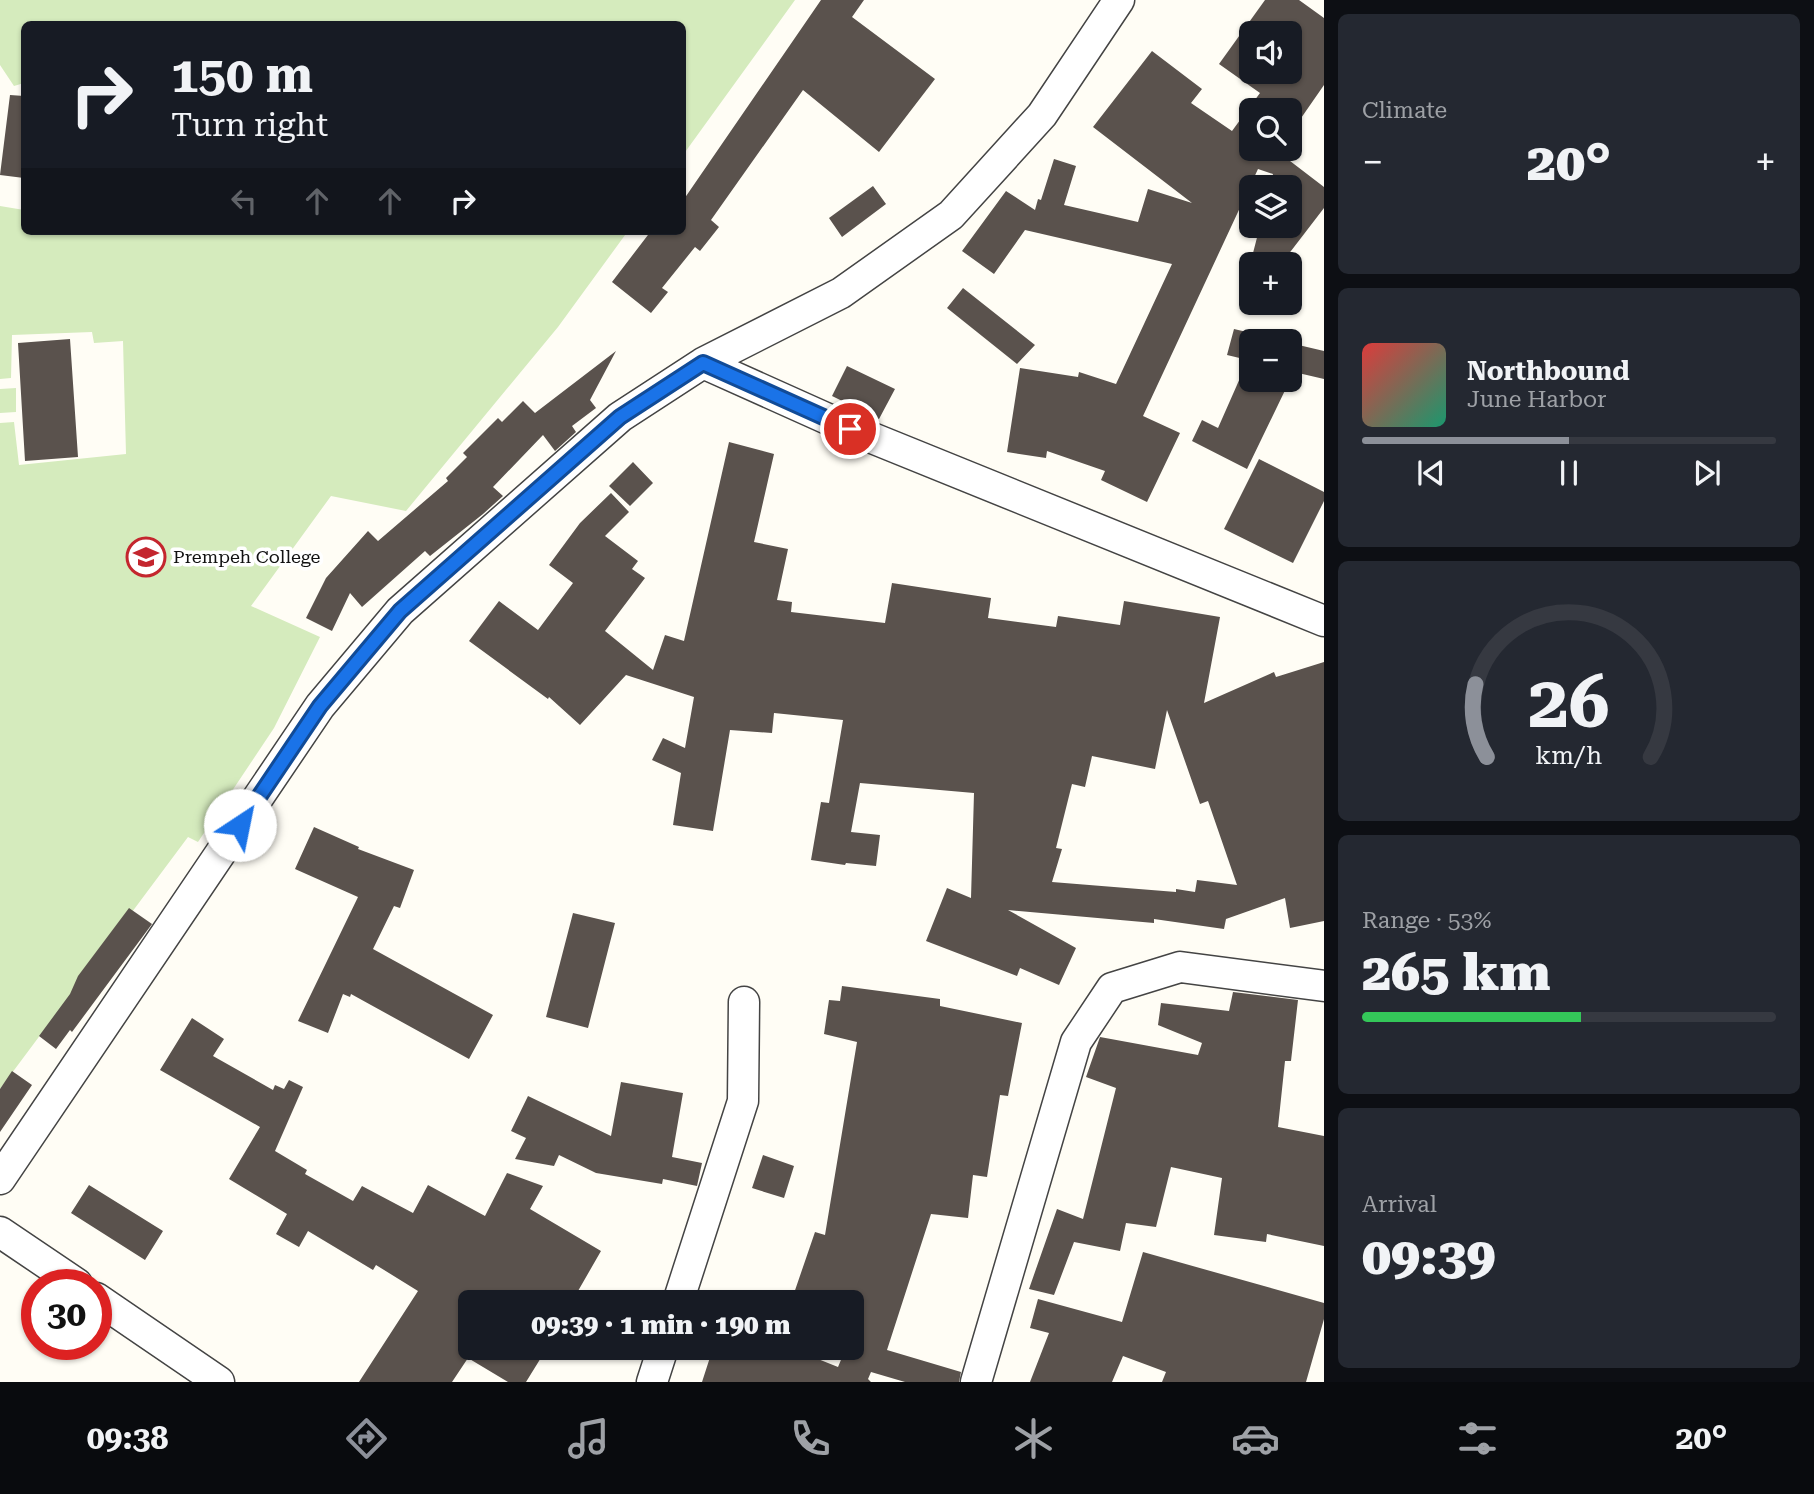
<!DOCTYPE html>
<meta charset="utf-8">
<style>
body{margin:0;font-family:"Roboto Serif",serif;background:#242831;color:#f1f3f6;height:100vh;display:flex;flex-direction:column;font-size:26px;white-space:nowrap}
*{box-sizing:border-box;margin:0}
p{font-size:23px;color:#9ea1a6}
.icon{flex:none;width:38px;height:38px;fill:none;stroke:currentColor;stroke-width:2;stroke-linecap:round;stroke-linejoin:round}
.map{position:relative;flex:1;overflow:hidden}
.details{display:flex;flex-direction:column;gap:14px;padding:14px;background:#0d0f14;width:490px}
.details>*{flex:none}
.hud{position:absolute;left:21px;top:21px;width:665px;height:214px;border-radius:10px;box-shadow:0 2px 5px #0004;background:#171b24;color:#f1f3f6;overflow:hidden}
.tools{position:absolute;left:1239px;top:21px;display:grid;gap:14px}
.tools a{display:grid;place-items:center;width:63px;height:63px;border-radius:10px;background:#171b24;box-shadow:0 2px 5px #0004;font-size:35px}
.speed{position:absolute;left:21px;top:1269px;display:flex;gap:14px;font-size:35px;font-weight:700;text-align:center}
.speed>*{display:grid;place-content:center;width:91px;height:91px;border-radius:50%;background:#171b24;box-shadow:0 2px 5px #0004;line-height:1}
.speed .limit{border:10px solid #d22;background:#fff;color:#111}
.pin{position:absolute;display:grid;place-items:center;width:60px;height:60px;color:#fff;margin:-30px;border:4px solid #fff;border-radius:50%;box-shadow:0 2px 7px #0007}
.me{position:absolute;width:77px;margin:-38px;rotate:34deg;stroke-linejoin:round;filter:drop-shadow(0 0 5px #0008)}
.turn{display:flex;align-items:center;gap:24px;height:147px;padding:0 35px;font-size:32px}
.turn .icon{width:91px;height:91px;stroke-width:2.5}
.turn b{display:block;font-size:49px;line-height:60px}
.lanes{display:flex;align-items:center;height:66px;padding:0 35px;background:#0003;justify-content:center;gap:35px;direction:ltr}
.lanes .off{opacity:.35}
.big{font-size:52px;font-weight:800;line-height:1.1}
.details .card{flex:1;display:flex;flex-direction:column;justify-content:center;gap:10px;min-width:0;padding:0 24px;border-radius:10px;background:#242831}
.details .dial{align-items:center;gap:0}
.dial svg{height:182px;overflow:visible;fill:none;stroke:#363941;stroke-width:7;stroke-linecap:round;text-anchor:middle}
.dial text{fill:#f1f3f6;stroke:none}
.song{display:flex;align-items:center;gap:21px}
.cover{width:84px;height:84px;border-radius:10px;background:linear-gradient(135deg,hsl(0 70% 55%),hsl(160 70% 35%))}
.played{height:7px;border-radius:4px;background:linear-gradient(90deg,#8c9099 50%,#363941 50%)}
.keys{display:flex;justify-content:space-around;direction:ltr}
.heat{display:flex;justify-content:space-between;align-items:center;font-size:38px;direction:ltr}
.charge{height:10px;border-radius:5px;background:linear-gradient(90deg,#34c759 53%,#363941 0)}
.trip{position:absolute;left:458px;top:1290px;width:406px;height:70px;border-radius:10px;background:#171b24;box-shadow:0 2px 5px #0004;font-weight:800;line-height:70px;text-align:center}
.tab-bar{display:flex;height:112px;justify-content:space-around;align-items:center;background:#090b0e;color:#9ea1a6}
.tab-bar .icon{width:49px;height:49px}
.tab-bar .selected{color:#8c9099}
.tab-bar b{font-size:32px;color:#f1f3f6}
main{display:flex;flex:1;min-height:0}
.map>svg:first-child{display:block}
.green{fill:#d5ebbd}
.building{fill:#5a524d;fill-rule:evenodd}
.lines{fill:none;stroke-linecap:round;stroke-linejoin:round}
.minor-casing{stroke:#444;stroke-width:33}
.minor{stroke:#fff;stroke-width:30}
.route-casing{stroke:#114b97;stroke-width:18}
.route{stroke:#1a73e8;stroke-width:12}
.labels{text-anchor:middle;stroke-width:7;stroke-linejoin:round;paint-order:stroke}
.poi-label{font-size:18px;fill:#111;stroke:#fff;text-anchor:start}
</style>
<main>
<div class="map">
<svg width="1324" height="1382" viewBox="0 0 1324 1382">
<rect width="100%" height="100%" fill="#fffdf5"/>
<path class="green" d="M 0,0 L 795,0 L 683,155 L 682,24 L 24,24 L 24,83 L 14,86 L 0,65 Z
M 0,206 L 24,210 L 24,231 L 628,231 L 558,327 L 406,511 L 331,496 L 251,606 L 320,637 L 274,728 L 198,842 L 188,837 L 0,1089 L 0,423 L 14,422 L 19,465 L 126,454 L 123,341 L 94,343 L 92,332 L 12,335 L 11,378 L 0,379 Z
M 16,388 L 16,412 L 0,413 L 0,389 Z"/>
<path class="building" d="M 821,0 L 864,0 L 852,17 L 935,79 L 879,152 L 803,90 L 711,220 L 719,227 L 700,251 L 695,247 L 662,288 L 668,292 L 651,313 L 612,282 L 651,231 L 682,231 L 682,202 Z
M 1265,0 L 1299,0 L 1324,18 L 1324,85 L 1290,134 L 1290,110 L 1251,110 L 1251,149 L 1279,149 L 1277,151 L 1324,187 L 1324,208 L 1281,264 L 1269,264 L 1253,253 L 1260,226 L 1290,226 L 1290,187 L 1270,187 L 1273,174 L 1258,169 L 1143,416 L 1180,433 L 1147,502 L 1101,480 L 1105,471 L 1047,451 L 1046,458 L 1007,452 L 1020,368 L 1078,377 L 1079,372 L 1116,384 L 1172,264 L 1025,230 L 994,274 L 962,251 L 1006,191 L 1035,210 L 1038,199 L 1041,200 L 1054,159 L 1076,166 L 1064,205 L 1138,222 L 1148,189 L 1192,203 L 1093,127 L 1152,51 L 1202,89 L 1191,103 L 1232,131 L 1260,93 L 1219,64 ZM 1251,33 L 1290,33 L 1290,72 L 1251,72 Z
M 10,95 L 24,96 L 24,178 L 0,175 Z
M 873,186 L 886,204 L 842,237 L 829,218 Z
M 963,288 L 1035,345 L 1017,364 L 947,308 Z
M 1234,329 L 1284,341 L 1251,341 L 1251,380 L 1290,380 L 1247,469 L 1192,441 L 1202,420 L 1218,428 L 1248,360 L 1227,355 Z
M 70,339 L 78,457 L 25,461 L 18,343 Z
M 1290,343 L 1324,351 L 1324,379 L 1294,372 L 1290,380 Z
M 616,351 L 590,400 L 596,408 L 572,426 L 576,432 L 555,451 L 543,435 L 493,487 L 503,496 L 483,514 L 430,556 L 425,551 L 362,607 L 350,593 L 332,631 L 306,618 L 326,578 L 368,531 L 378,541 L 448,481 L 446,478 L 467,457 L 463,453 L 498,418 L 502,422 L 523,401 L 535,413 Z
M 847,366 L 895,389 L 879,419 L 832,396 Z
M 729,442 L 774,454 L 754,542 L 788,549 L 777,600 L 792,602 L 791,612 L 885,623 L 892,583 L 991,598 L 988,618 L 1056,627 L 1058,616 L 1120,625 L 1124,601 L 1220,617 L 1204,703 L 1274,672 L 1276,677 L 1324,662 L 1324,921 L 1290,928 L 1285,898 L 1226,919 L 1224,929 L 1154,919 L 1154,923 L 1008,910 L 1076,948 L 1059,985 L 1020,968 L 1017,976 L 926,941 L 947,888 L 971,898 L 974,793 L 860,783 L 851,832 L 880,835 L 876,866 L 846,863 L 845,865 L 811,860 L 821,802 L 829,803 L 843,720 L 774,713 L 772,733 L 730,730 L 713,831 L 673,825 L 681,773 L 652,760 L 663,738 L 685,748 L 694,697 L 626,675 L 580,725 L 549,697 L 548,699 L 469,641 L 499,601 L 538,630 L 573,583 L 549,565 L 580,523 L 611,493 L 629,512 L 605,536 L 638,561 L 632,569 L 645,578 L 605,631 L 653,670 L 665,635 L 684,641 ZM 1167,710 L 1200,804 L 1208,801 L 1237,885 L 1197,880 L 1195,892 L 1176,889 L 1176,892 L 1052,882 L 1062,849 L 1056,848 L 1072,784 L 1085,787 L 1092,756 L 1155,769 Z
M 1259,459 L 1324,492 L 1324,501 L 1293,563 L 1224,529 Z
M 633,462 L 653,483 L 630,506 L 609,486 Z
M 314,827 L 359,847 L 358,849 L 414,870 L 400,908 L 394,906 L 373,949 L 493,1015 L 469,1059 L 351,994 L 350,997 L 343,994 L 328,1033 L 298,1021 L 358,897 L 295,869 Z
M 129,908 L 152,924 L 72,1032 L 70,1030 L 56,1049 L 39,1036 L 70,994 L 78,976 Z
M 573,913 L 615,923 L 588,1028 L 546,1017 Z
M 842,986 L 940,999 L 940,1006 L 1022,1023 L 1008,1096 L 1000,1095 L 987,1177 L 973,1175 L 968,1218 L 931,1214 L 887,1350 L 961,1372 L 959,1382 L 905,1382 L 871,1372 L 868,1379 L 871,1382 L 702,1382 L 713,1348 L 753,1348 L 789,1360 L 793,1349 L 838,1367 L 846,1348 L 852,1348 L 852,1331 L 860,1302 L 791,1302 L 815,1232 L 825,1235 L 857,1042 L 824,1034 L 829,1000 L 840,1001 Z
M 1233,992 L 1298,1000 L 1291,1061 L 1285,1061 L 1278,1127 L 1324,1136 L 1324,1246 L 1267,1234 L 1266,1242 L 1214,1235 L 1222,1178 L 1171,1167 L 1156,1227 L 1126,1223 L 1120,1251 L 1074,1242 L 1054,1295 L 1029,1289 L 1057,1209 L 1083,1219 L 1116,1088 L 1086,1077 L 1100,1037 L 1198,1055 L 1202,1043 L 1158,1025 L 1161,1003 L 1229,1011 Z
M 192,1018 L 224,1039 L 213,1056 L 273,1090 L 275,1085 L 284,1089 L 289,1080 L 303,1087 L 275,1151 L 307,1170 L 305,1174 L 353,1201 L 362,1186 L 413,1213 L 428,1185 L 485,1216 L 507,1173 L 543,1186 L 530,1209 L 601,1251 L 574,1298 L 565,1293 L 560,1302 L 471,1302 L 471,1348 L 547,1348 L 526,1382 L 508,1382 L 468,1358 L 452,1382 L 359,1382 L 418,1291 L 376,1265 L 373,1270 L 308,1231 L 299,1247 L 276,1234 L 287,1214 L 229,1179 L 260,1127 L 160,1070 Z
M 12,1071 L 32,1085 L 0,1132 L 0,1089 Z
M 621,1082 L 683,1093 L 672,1157 L 702,1163 L 697,1186 L 663,1179 L 662,1184 L 596,1173 L 559,1155 L 554,1166 L 515,1159 L 526,1138 L 511,1131 L 528,1096 L 611,1136 Z
M 763,1155 L 794,1166 L 784,1198 L 752,1188 Z
M 89,1185 L 163,1231 L 145,1260 L 71,1213 Z
M 1143,1252 L 1324,1303 L 1324,1319 L 1306,1382 L 1162,1382 L 1166,1372 L 1123,1356 L 1112,1382 L 1030,1382 L 1049,1333 L 1030,1328 L 1038,1299 L 1122,1322 Z"/>
<g class="lines">
<defs>
<path id="minor" d="M 703,363 L 850,429 L 1324,621
M 0,1179 L 320,706 L 400,611 L 620,417 L 703,363 L 841,293 L 951,215 L 1042,115 L 1119,0
M 0,1232 L 77,1284
M 96,1298 L 219,1382
M 678,1302 L 743,1101 L 744,1002
M 652,1382 L 663,1348
M 976,1382 L 1076,1042 L 1112,988 L 1180,967 L 1324,986"/>
</defs>
<use href="#minor" class="minor-casing"/>
<use href="#minor" class="minor"/>
</g>
<g class="lines">
<defs>
<path id="route" d="M 240,825 L 320,706 L 400,611 L 620,417 L 703,363 L 850,429"/>
</defs>
<use href="#route" class="route-casing"/>
<use href="#route" class="route"/>
</g>
<defs>
<symbol id="school-ring" viewBox="-11 -11 22 22"><circle r="9.5" fill="#fff" stroke="#c4262e" stroke-width="1.5"/><path d="M0-5L7-2L0 1L-7-2ZM-4 1L0 2.5L4 1V4Q0 6-4 4Z" fill="#c4262e"/></symbol>
</defs>
<g fill-rule="evenodd">
<use href="#school-ring" x="124" y="535" width="44" height="44"/>
</g>
<g class="labels">
<g class="poi-label">
<text x="173" y="563">Prempeh College</text>
</g>
</g>
</svg>
<div class="tools">
<a><svg class="icon" aria-label="sound" viewBox="0 0 24 24"><path d="M4 9h4l5-4v14l-5-4H4zM17 9q2 3 0 6"/></svg></a>
<a><svg class="icon" aria-label="search" viewBox="0 0 24 24"><circle cx="10" cy="10" r="6"/><path d="M15 15l6 6"/></svg></a>
<a><svg class="icon" aria-label="layers" viewBox="0 0 24 24"><path d="M12 4l9 5-9 5-9-5zM3 14l9 5 9-5"/></svg></a>
<a>+</a>
<a>−</a>
</div>
<div class="speed"><div class="limit">30</div></div>
<div class="pin" style="left:850px;top:429px;background:#d93025"><svg class="icon" aria-label="arrive" viewBox="0 0 24 24"><path d="M6 21V4h12l-3 4 3 4H6"/></svg></div>
<svg class="me" style="left:240px;top:825px" viewBox="-20 -20 40 40"><circle r="19" fill="#fff"/><path d="M0-13L10 11 0 6-10 11z" fill="#1a73e8"/></svg>
<div class="trip">09:39 · 1 min · 190 m</div>
<div class="hud">
<div class="turn"><svg class="icon" aria-label="right" viewBox="0 0 24 24"><path d="M7 20v-9h11M14 6l5 5-5 5"/></svg><div><b>150 m</b>Turn right</div></div>
<div class="lanes"><svg class="icon off" aria-label="left" viewBox="0 0 24 24"><path d="M17 20v-9H6M10 6l-5 5 5 5"/></svg><svg class="icon off" aria-label="ahead" viewBox="0 0 24 24"><path d="M12 20V5M6 11l6-6 6 6"/></svg><svg class="icon off" aria-label="ahead" viewBox="0 0 24 24"><path d="M12 20V5M6 11l6-6 6 6"/></svg><svg class="icon" aria-label="right" viewBox="0 0 24 24"><path d="M7 20v-9h11M14 6l5 5-5 5"/></svg></div>
</div>
</div>
<section class="details">
<div class="card"><p>Climate</p>
<div class="heat"><a>−</a><b class="big">20°</b><a>+</a></div>
</div>
<div class="card">
<div class="song"><i class="cover"></i><div><b>Northbound</b><p>June Harbor</p></div></div>
<div class="played"></div>
<div class="keys"><svg class="icon" aria-label="previous" viewBox="0 0 24 24"><path d="M18 5L8 12l10 7zM5 5v14"/></svg><svg class="icon" aria-label="pause" viewBox="0 0 24 24"><path d="M8 5v14M16 5v14"/></svg><svg class="icon" aria-label="next" viewBox="0 0 24 24"><path d="M6 5l10 7-10 7zM19 5v14"/></svg></div>
</div>
<div class="card dial"><svg viewBox="0 0 100 80">
<path d="M14 69A42 42 0 1 1 86 69"/>
<path d="M14 69A42 42 0 0 1 9 37" stroke="#8c9099"/>
<text x="50" y="56" font-size="32" font-weight="700">26</text>
<text x="50" y="72" font-size="11">km/h</text>
</svg></div>
<div class="card"><p>Range · 53%</p><b class="big">265 km</b><div class="charge"></div></div>
<div class="card"><p>Arrival</p><b class="big">09:39</b></div>
</section>
</main>
<nav class="tab-bar">
<b>09:38</b>
<svg class="icon selected" aria-label="directions" viewBox="0 0 24 24"><path d="M12 3l9 9-9 9-9-9zM9 14v-3h6M13 9l2 2-2 2"/></svg>
<svg class="icon" aria-label="music" viewBox="0 0 24 24"><path d="M9 18V5l10-2v13"/><circle cx="6" cy="18" r="3"/><circle cx="16" cy="16" r="3"/></svg>
<svg class="icon" aria-label="phone" viewBox="0 0 24 24"><path d="M5 4h4l2 5-3 2q2 4 5 5l2-3 5 2v4C11 20 4 13 5 4z"/></svg>
<svg class="icon" aria-label="climate" viewBox="0 0 24 24"><path d="M12 3v18M4 7l16 10M4 17L20 7"/></svg>
<svg class="icon" aria-label="car" viewBox="0 0 24 24"><path d="M5 17H2v-5l4-1 3-4h7l3 4 3 1v5h-3M9 17h6M6 11h13"/><circle cx="7" cy="17" r="2"/><circle cx="17" cy="17" r="2"/></svg>
<svg class="icon" aria-label="filters" viewBox="0 0 24 24"><path d="M4 7h16M4 17h16"/><circle cx="9" cy="7" r="2"/><circle cx="15" cy="17" r="2"/></svg>
<b>20°</b>
</nav>
